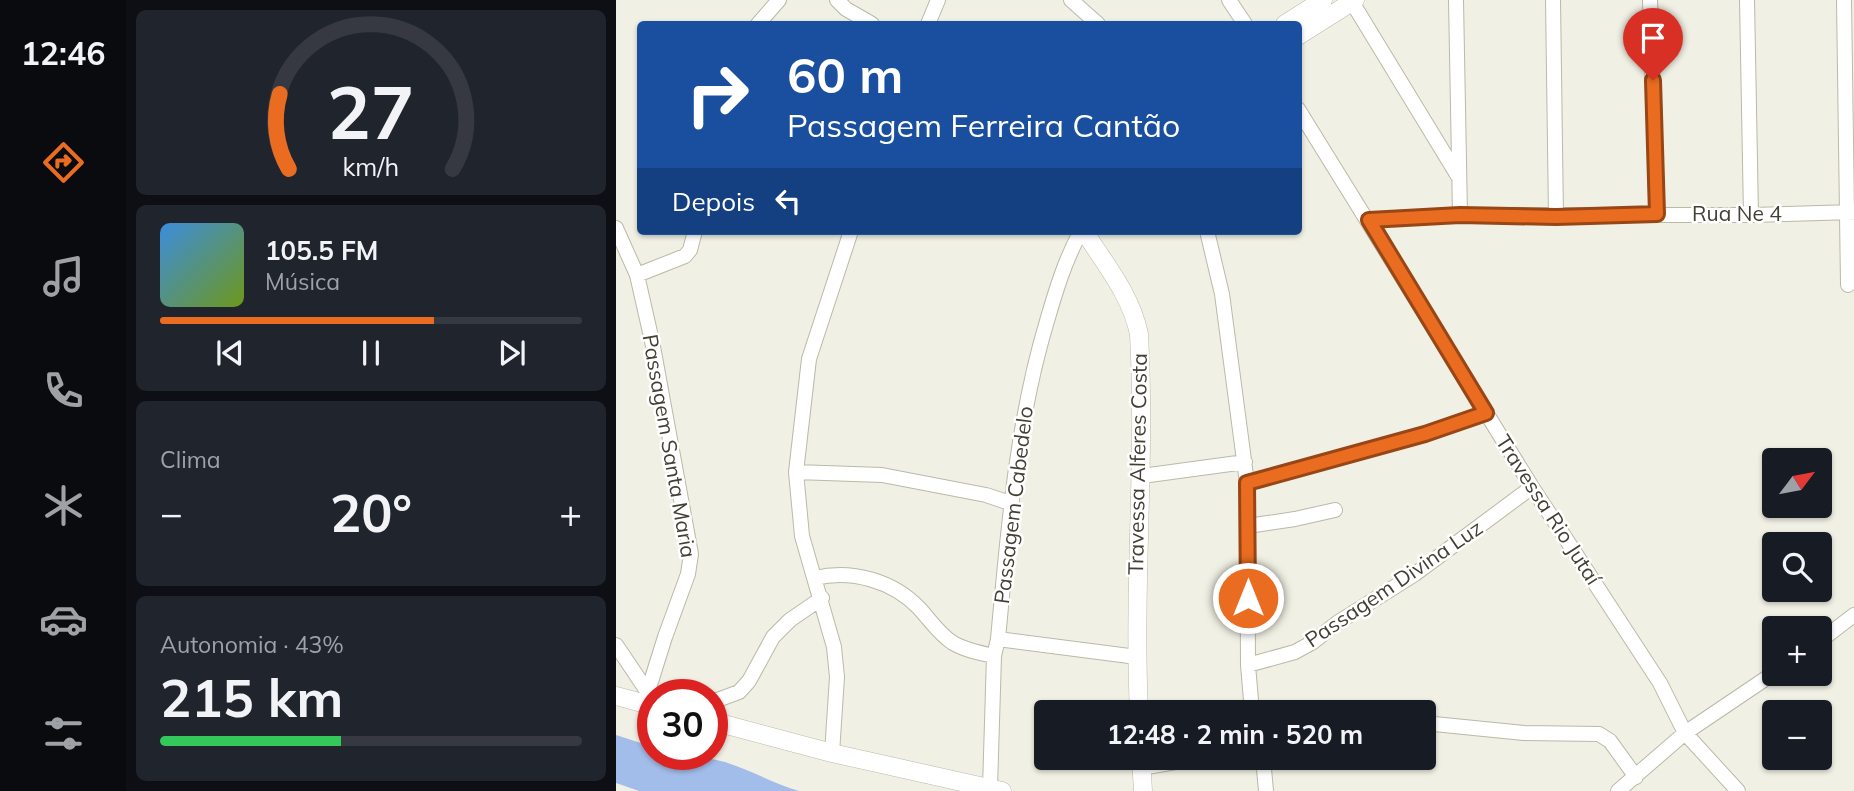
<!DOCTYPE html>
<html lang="pt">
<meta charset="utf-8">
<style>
body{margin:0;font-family:Mulish,sans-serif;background:#20242c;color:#f1f3f6;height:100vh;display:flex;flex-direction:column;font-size:26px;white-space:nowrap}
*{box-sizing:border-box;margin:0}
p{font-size:23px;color:#9ea1a6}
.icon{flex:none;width:38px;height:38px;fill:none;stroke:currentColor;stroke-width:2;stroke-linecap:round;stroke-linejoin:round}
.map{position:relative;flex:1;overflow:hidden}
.sheet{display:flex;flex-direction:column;gap:10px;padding:10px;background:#0d0f14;width:490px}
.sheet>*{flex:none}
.top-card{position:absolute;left:21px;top:21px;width:665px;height:214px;border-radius:7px;box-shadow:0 2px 5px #0004;background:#1a4fa0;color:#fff;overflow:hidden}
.needle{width:46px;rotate:58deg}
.buttons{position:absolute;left:1146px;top:448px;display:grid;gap:14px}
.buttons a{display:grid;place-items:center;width:70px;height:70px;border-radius:7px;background:#171b24;box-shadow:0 2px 5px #0004;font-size:35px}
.speed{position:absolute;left:21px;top:679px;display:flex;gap:14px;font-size:35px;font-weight:700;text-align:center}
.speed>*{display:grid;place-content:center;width:91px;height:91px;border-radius:50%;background:#171b24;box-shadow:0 2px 5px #0004;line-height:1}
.speed .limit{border:10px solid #d22;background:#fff;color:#111}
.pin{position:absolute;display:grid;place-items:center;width:60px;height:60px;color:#fff;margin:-72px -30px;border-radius:50% 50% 50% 0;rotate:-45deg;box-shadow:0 0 7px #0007}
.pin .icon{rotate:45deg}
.me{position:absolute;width:77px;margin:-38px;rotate:0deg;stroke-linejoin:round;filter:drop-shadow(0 0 5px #0008)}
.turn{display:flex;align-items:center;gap:24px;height:147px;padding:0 35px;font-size:32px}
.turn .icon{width:91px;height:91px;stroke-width:2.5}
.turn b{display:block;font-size:49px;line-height:60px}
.then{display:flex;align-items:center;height:66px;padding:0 35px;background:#0003;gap:14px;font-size:26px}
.big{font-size:52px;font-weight:700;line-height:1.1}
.sheet .card{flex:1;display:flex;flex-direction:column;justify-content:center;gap:10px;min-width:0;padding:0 24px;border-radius:10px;background:#20242c}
.sheet .dial{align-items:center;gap:0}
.dial svg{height:182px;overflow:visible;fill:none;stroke:#363941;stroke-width:7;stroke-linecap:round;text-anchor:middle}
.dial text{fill:#f1f3f6;stroke:none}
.song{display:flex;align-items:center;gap:21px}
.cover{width:84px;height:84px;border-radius:10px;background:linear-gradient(135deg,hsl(210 70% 55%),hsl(80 70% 35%))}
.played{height:7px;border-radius:4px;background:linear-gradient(90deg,#ea6c21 65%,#363941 65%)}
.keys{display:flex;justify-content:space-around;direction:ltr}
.heat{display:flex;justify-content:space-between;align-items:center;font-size:38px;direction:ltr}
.charge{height:10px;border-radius:5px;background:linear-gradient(90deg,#34c759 43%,#363941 0)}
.trip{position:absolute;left:418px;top:700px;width:402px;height:70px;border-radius:7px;background:#171b24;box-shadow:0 2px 5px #0004;font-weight:700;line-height:70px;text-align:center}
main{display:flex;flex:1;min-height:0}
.dock{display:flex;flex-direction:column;width:126px;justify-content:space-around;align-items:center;background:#090b0e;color:#9ea1a6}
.dock .icon{width:49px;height:49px}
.dock .current{color:#ea6c21}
.dock b{font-size:32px;color:#f1f3f6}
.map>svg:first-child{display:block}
.water{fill:#a3bdea}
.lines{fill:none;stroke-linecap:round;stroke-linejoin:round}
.minor-casing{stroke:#bbb9a7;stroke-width:16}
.tertiary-casing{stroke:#bbb9a7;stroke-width:19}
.minor{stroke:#fff;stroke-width:14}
.tertiary{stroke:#fff;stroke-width:18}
.route-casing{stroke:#984615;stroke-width:18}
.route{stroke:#ea6c21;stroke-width:12}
.labels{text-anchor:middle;stroke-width:5;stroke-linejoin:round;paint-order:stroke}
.street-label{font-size:21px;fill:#424034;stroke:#fff}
</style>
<main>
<nav class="dock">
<b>12:46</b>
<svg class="icon current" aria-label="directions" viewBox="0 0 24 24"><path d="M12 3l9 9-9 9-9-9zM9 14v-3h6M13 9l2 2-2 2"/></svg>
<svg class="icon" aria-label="music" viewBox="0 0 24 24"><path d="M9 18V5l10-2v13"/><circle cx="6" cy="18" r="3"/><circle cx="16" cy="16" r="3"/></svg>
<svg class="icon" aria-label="phone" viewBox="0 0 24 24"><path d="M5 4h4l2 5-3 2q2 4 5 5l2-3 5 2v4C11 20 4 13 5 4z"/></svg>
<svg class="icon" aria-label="climate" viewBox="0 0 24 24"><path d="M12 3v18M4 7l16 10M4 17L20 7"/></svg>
<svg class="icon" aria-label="car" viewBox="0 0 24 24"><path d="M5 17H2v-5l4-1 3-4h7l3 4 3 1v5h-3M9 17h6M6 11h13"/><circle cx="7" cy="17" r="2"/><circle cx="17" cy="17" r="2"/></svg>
<svg class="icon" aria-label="filters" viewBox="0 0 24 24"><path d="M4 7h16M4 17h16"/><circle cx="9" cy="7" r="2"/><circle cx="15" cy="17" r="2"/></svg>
</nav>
<section class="sheet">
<div class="card dial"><svg viewBox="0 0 100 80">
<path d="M14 69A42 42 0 1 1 86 69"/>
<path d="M14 69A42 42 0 0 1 10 36" stroke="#ea6c21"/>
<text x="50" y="56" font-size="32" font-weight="700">27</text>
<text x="50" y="72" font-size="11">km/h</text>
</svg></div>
<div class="card">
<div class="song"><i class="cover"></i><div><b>105.5 FM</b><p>Música</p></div></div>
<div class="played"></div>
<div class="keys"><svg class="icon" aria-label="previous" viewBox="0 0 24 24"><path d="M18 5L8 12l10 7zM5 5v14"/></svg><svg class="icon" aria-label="pause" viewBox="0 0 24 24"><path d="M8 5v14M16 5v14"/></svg><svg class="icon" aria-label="next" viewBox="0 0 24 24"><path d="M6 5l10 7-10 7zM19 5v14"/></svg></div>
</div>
<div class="card"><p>Clima</p>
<div class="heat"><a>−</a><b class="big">20°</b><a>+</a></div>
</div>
<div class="card"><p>Autonomia · 43%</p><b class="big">215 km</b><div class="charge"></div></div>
</section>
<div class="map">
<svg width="1238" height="791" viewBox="0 0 1238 791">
<rect width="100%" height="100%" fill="#f1f0e4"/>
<path class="water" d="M 0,735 L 37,747 L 37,754 C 60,754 87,756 109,762 C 134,770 157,783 183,791 L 23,791 L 0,783 Z"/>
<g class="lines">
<defs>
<path id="minor" d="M 221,0 L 230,9 L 256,24
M 455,0 L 482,24
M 613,0 L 629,24
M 840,0 L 844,215
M 937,0 L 940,217
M 1034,0 L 1041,214
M 1131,0 L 1135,215
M 1228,0 L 1232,285
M 736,2 L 842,176
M 142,24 L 163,0
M 312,24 L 322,0
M 682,109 L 916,487 L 1044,683 L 1069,733 L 1122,791
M 753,220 L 844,215 L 1135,215 L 1238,212
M 0,228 L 21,275 L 36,341 L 75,554 L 72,574 L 49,637 L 28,704
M 591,231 L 606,294 L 631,483 L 632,665 L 636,712
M 21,275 L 69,256 L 74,250 L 79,231
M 180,472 L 266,475 L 370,495 L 394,503
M 526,476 L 629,462
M 631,483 L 809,434 L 870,413
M 632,526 L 679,519 L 719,510
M 199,578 C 236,569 277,581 303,608 C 314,620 323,634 337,643 C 349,650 364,653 378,656
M 382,639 L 521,657
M 1204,641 L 1238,615
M 0,645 L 31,691
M 632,665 L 679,652 L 697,642 L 721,623 L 799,574 L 916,487
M 96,702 L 123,692 L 133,681 L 157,637 L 174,620 L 206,598
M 808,723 L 908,733 L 983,734 L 994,741 L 1020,777
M 216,753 L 221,677 L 218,647 L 186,536 L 180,472 L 193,359 L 235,231
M 647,758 L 650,791
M 525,768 L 582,758
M 374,788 L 378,656 L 382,639 C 392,532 400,424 431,321 C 440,290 449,260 465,231
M 1002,791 L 1069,733 L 1158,673"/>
<path id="tertiary" d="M 669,24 L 707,0
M 682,36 L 739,0
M 468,231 C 489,264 515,295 523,334 C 530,460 517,586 523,712
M 0,696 L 37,706
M 96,721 L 216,753 L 386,791
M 525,758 L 527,791"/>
</defs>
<use href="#minor" class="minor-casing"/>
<use href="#tertiary" class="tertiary-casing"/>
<use href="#minor" class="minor"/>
<use href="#tertiary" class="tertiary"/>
</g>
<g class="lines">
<defs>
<path id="route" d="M 632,598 L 631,483 L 809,434 L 870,413 L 753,220 L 844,215 L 940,217 L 1041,214 L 1037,80"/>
</defs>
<use href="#route" class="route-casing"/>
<use href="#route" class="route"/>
</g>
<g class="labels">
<g class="street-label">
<text x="1121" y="221">Rua Ne 4</text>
<text transform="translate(53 446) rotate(80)" y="7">Passagem Santa Maria</text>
<text transform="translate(522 464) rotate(-89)" y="7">Travessa Alferes Costa</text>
<text transform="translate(398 505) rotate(-83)" y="7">Passagem Cabedelo</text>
<text transform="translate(932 510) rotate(57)" y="7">Travessa Rio Jutaí</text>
<text transform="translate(778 584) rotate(-34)" y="7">Passagem Divina Luz</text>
</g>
</g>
</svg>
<div class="buttons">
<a><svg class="needle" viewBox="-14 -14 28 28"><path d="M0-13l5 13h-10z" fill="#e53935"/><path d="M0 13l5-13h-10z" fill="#9ea1a6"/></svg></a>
<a><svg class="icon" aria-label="search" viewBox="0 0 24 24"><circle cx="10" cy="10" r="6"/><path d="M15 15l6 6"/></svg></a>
<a>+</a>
<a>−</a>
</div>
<div class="speed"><div class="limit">30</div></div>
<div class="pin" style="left:1037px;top:80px;background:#d93025"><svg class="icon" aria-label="arrive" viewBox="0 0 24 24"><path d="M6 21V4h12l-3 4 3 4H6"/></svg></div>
<svg class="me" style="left:632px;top:598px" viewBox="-20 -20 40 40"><circle r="17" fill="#ea6c21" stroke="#fff" stroke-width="3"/><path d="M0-11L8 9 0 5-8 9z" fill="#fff"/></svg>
<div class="trip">12:48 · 2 min · 520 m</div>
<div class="top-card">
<div class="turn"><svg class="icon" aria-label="right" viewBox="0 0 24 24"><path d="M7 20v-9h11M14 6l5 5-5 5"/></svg><div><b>60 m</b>Passagem Ferreira Cantão</div></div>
<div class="then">Depois<svg class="icon" aria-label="left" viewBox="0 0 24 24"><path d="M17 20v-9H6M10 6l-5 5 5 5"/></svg></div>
</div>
</div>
</main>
